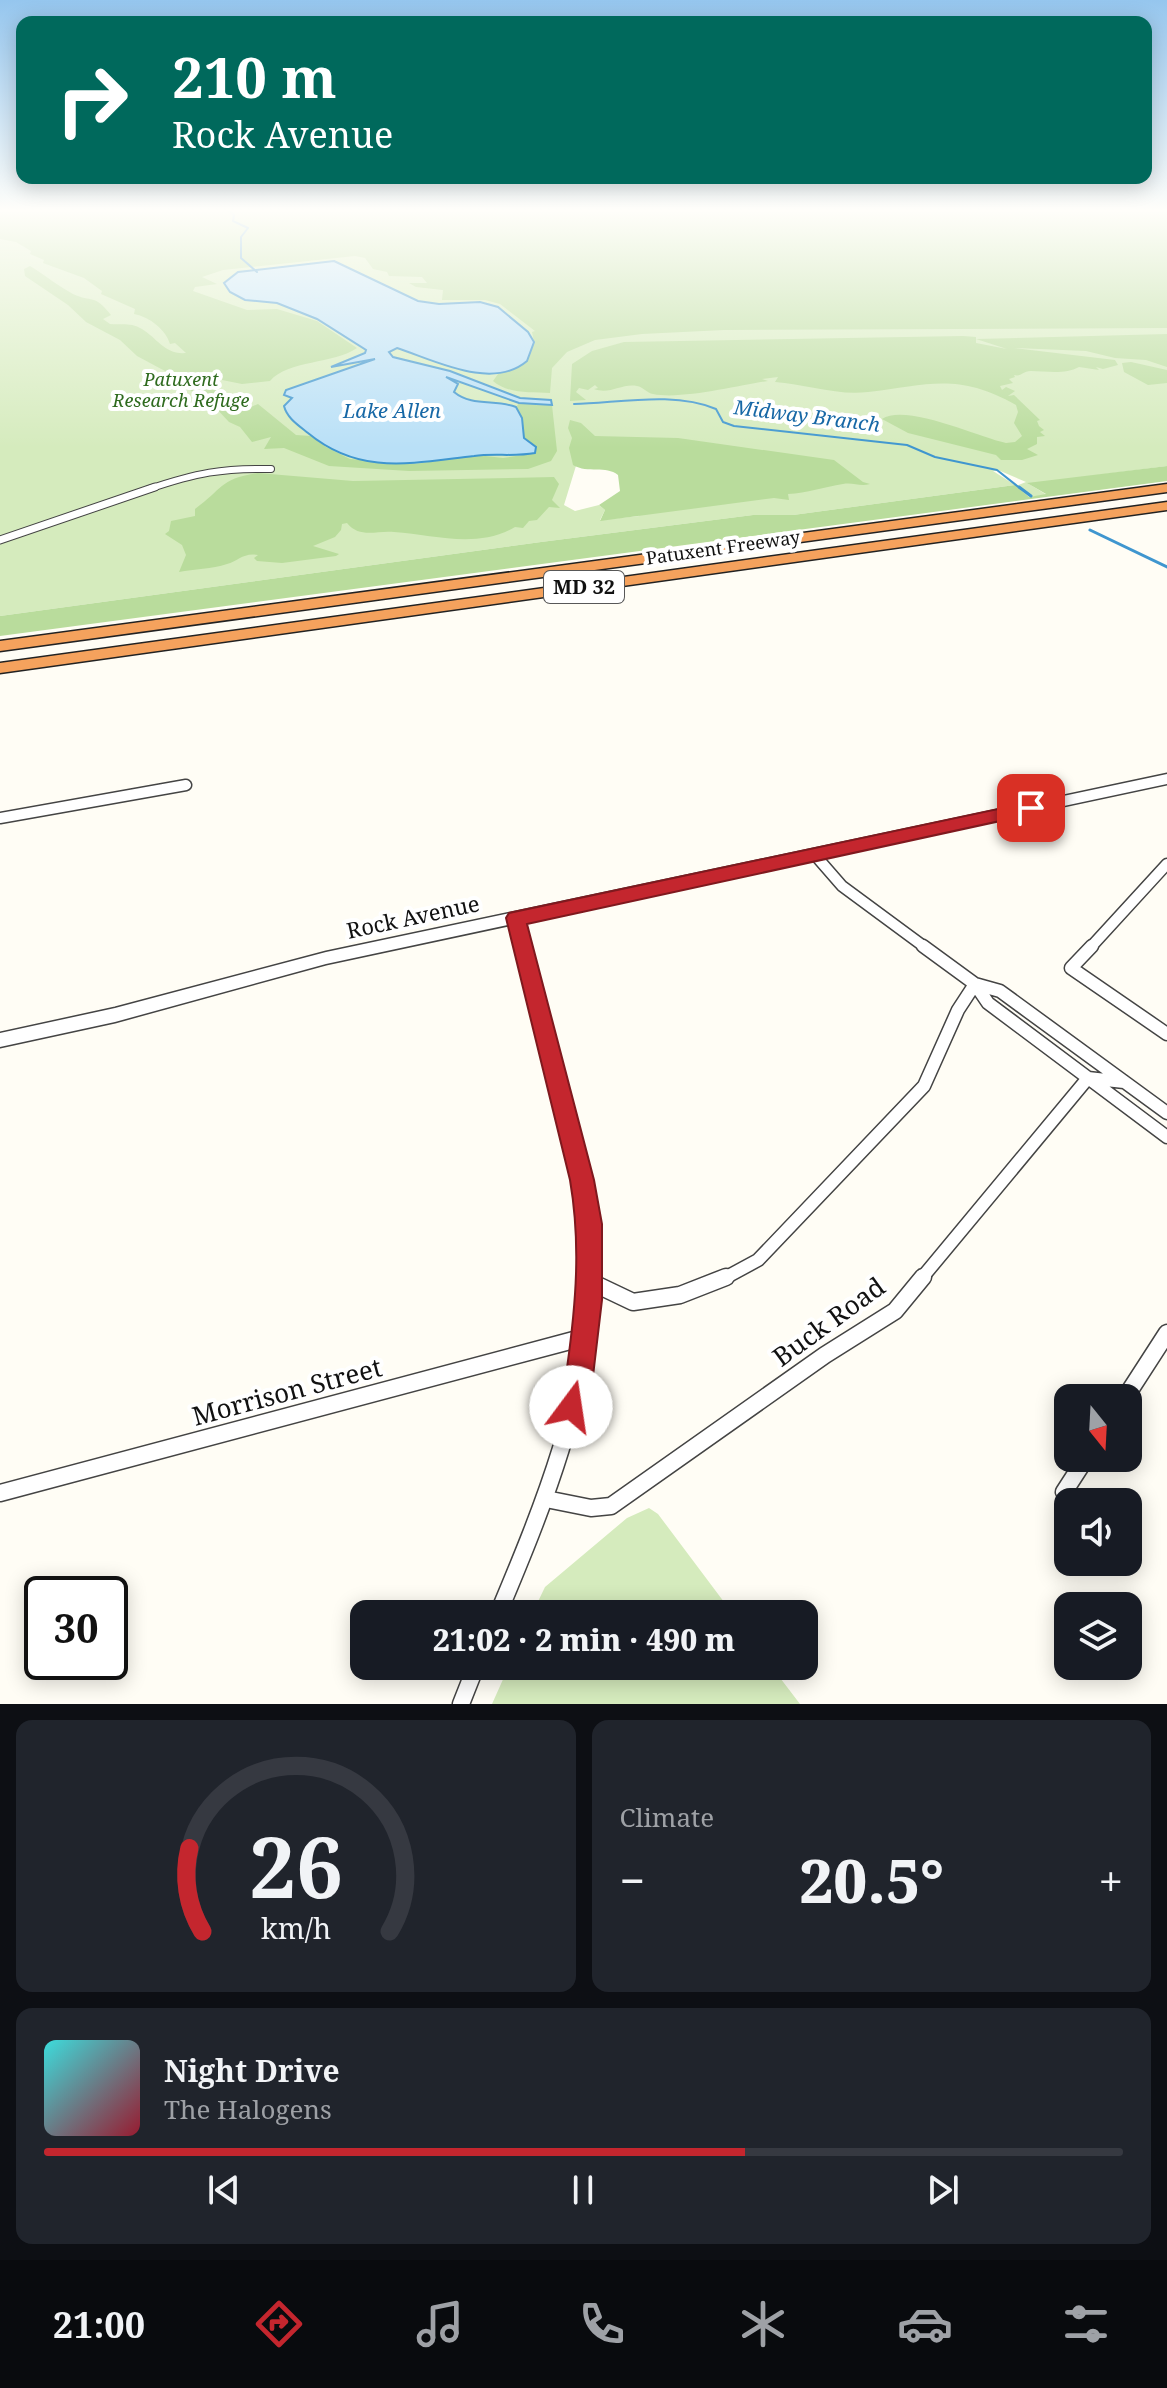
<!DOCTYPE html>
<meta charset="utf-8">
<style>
body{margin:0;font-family:"Noto Serif",serif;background:#20242c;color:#f1f3f6;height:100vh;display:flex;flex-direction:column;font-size:30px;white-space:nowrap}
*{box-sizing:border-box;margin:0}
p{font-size:26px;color:#9ea1a6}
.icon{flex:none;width:44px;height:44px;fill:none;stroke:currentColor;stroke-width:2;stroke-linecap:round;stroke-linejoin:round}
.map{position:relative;height:1704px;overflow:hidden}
.panel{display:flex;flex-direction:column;gap:16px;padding:16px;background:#0d0f14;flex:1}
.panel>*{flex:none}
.guide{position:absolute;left:16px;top:16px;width:1136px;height:168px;border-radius:16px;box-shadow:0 4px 20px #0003;background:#00695c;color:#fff;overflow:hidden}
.needle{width:52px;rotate:162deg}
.controls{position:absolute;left:1054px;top:1384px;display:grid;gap:16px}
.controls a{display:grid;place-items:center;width:88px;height:88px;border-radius:16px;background:#171b24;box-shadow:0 4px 20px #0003;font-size:40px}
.speed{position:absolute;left:24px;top:1576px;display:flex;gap:16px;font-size:40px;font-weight:700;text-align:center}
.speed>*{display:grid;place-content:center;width:104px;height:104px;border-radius:50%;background:#171b24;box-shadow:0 4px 20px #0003;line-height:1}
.speed .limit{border:4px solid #111;border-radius:12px;background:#fff;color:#111}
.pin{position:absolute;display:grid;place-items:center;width:68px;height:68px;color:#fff;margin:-34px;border-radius:16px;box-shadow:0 4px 12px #0006}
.me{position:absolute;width:88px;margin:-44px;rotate:14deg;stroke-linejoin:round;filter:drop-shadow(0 0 6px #0008)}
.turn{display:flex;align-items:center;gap:28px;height:168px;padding:0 24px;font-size:36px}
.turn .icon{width:104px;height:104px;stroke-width:2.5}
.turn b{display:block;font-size:56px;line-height:68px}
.big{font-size:60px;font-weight:800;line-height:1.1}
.panel .widget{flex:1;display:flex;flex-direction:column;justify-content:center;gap:12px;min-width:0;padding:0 28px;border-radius:16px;background:#20242c}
.panel .dial{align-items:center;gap:0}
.dial svg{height:208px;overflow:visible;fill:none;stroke:#363941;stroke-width:7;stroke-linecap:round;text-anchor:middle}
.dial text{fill:#f1f3f6;stroke:none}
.song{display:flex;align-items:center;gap:24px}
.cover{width:96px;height:96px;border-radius:12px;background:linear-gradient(135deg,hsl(180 70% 55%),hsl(350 70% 35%))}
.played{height:8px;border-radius:4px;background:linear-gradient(90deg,#c4262e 65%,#363941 65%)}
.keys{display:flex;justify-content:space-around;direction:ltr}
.heat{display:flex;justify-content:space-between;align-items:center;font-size:44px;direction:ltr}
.panel .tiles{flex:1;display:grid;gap:16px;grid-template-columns:1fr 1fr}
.widget:last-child{grid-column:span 2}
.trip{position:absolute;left:350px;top:1600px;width:468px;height:80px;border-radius:16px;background:#171b24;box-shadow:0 4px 20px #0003;font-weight:800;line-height:80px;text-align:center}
.tabs{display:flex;height:128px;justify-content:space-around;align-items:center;background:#090b0e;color:#9ea1a6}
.tabs .icon{width:56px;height:56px}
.tabs .current{color:#c4262e}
.tabs b{font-size:36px;color:#f1f3f6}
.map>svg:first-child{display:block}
.green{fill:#d5ebbd;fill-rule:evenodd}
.forest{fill:#b9dc9c}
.water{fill:#b9e0f7;stroke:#3f96cf;stroke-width:2}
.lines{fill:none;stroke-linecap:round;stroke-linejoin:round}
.stream-far1{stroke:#3f96cf;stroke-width:2}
.stream{stroke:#3f96cf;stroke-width:3}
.minor-far4-casing{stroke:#444;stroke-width:8}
.minor-far3-casing{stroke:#444;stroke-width:9}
.minor-far2-casing{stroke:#444;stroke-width:13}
.minor-far1-casing{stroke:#444;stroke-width:15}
.minor-casing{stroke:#444;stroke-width:19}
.tertiary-casing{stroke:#444;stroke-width:3}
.motorway-casing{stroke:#222;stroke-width:3}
.minor-far4{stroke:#fff;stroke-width:6}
.minor-far3{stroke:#fff;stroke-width:7}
.minor-far2{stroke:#fff;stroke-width:10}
.minor-far1{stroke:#fff;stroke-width:12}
.minor{stroke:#fff;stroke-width:16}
.tertiary{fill:#fff;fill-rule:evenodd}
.motorway{fill:#f5a25d;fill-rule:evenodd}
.route{fill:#c4262e;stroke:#7f191e;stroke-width:2}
.labels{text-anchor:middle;stroke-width:8;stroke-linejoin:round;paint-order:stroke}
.far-park-label{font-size:18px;font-style:italic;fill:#2f6b1f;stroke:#fff}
.far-street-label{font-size:18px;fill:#111;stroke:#fff}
.far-water-label{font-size:20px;font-style:italic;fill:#1768a6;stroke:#fff}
.shield{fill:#fff;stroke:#585858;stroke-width:2}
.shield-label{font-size:20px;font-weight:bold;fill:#111}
.street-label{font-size:22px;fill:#111;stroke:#fff}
.near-street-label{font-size:26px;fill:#111;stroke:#fff}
</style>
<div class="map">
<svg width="1167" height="1704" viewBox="0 0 1167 1704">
<rect width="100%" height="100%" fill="#fffdf5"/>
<path class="green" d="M 0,210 L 1167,210 L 1167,466 L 1029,484 L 1047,495 L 1029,497 L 1016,486 L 1026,482 L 998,470 L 993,471 L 1015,485 L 793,515 L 753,515 L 541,542 L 0,616 ZM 626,451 L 639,516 L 600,520 L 605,510 L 599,505 L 575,511 L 564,505 L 579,456 Z
M 649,1508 L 658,1514 L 733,1614 L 532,1614 L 545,1587 L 627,1518 Z
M 509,1666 L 771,1666 L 800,1704 L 492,1704 Z"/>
<path class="forest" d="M 0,210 L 1167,210 L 1167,328 L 724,330 L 642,334 L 595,340 L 567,352 L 552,368 L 550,393 C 530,392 508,394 493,381 L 498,374 L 518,367 L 534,342 L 532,332 L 535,331 L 500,304 L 485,300 L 442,300 L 443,290 L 416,287 L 409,283 L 427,283 L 422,277 L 389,276 L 387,272 L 373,269 L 365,258 L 355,256 L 223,270 L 202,277 L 217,284 L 195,287 L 193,291 L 247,310 L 277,309 L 317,321 L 357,348 C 334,364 288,360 270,381 L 242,384 L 222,380 L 223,376 L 214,377 L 206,373 L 204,378 L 233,398 L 234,406 L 244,410 L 258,404 L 296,435 L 311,436 L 326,447 L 350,459 L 415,464 L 477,455 L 503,458 L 535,453 L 536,447 L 524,438 L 522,418 L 516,407 L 519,403 L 552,405 L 557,451 L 551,461 L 528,469 L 409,471 L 329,466 L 284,448 L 264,449 L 271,437 L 252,442 L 240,427 L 229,422 L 213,405 L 204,403 L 178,378 L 137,356 L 120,340 L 86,322 L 68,305 L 25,276 L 24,269 L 30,266 C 45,275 58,286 73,294 C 92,303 94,293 111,315 L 103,319 L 110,324 C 122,325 131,322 142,329 C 157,338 165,355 186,353 L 175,343 L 170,344 C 166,330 150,317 134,314 L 135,309 L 101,294 L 102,291 L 84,278 L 43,263 L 44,260 L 30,254 L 31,251 L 16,242 L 0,239 Z
M 1167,334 L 1167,367 L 1146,360 L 1115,358 L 1086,351 L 1013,348 L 1115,360 L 1118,365 L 1103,369 L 1096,367 L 1099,370 L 1079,367 C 1065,375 1045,371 1031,371 C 1022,371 1022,377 1014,375 L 1015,377 L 1009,379 L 1013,383 L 1000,386 L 1002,390 L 1006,387 L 1015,391 L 1008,396 L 1014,395 L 1040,420 L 1037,421 L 1039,426 L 1044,430 L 1040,432 L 1045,436 L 1037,437 L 1037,444 L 1027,449 L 1038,455 L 1022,460 L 1001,460 L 996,455 L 908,433 L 882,419 C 906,403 978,437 1006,443 L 1015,442 L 1022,436 L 1014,423 L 1018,412 L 1016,405 C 958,372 928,385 868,392 C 838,396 805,384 775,382 L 778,377 L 762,379 L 768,381 C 740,385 682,400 653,394 C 647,393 643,387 637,386 C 622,383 610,395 594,389 L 598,388 L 595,385 L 588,390 L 579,388 L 576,392 L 586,400 L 570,401 L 572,364 L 592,351 L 624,342 L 963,336 L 976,337 L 976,343 L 1007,349 L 976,339 Z
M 1131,362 L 1167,370 L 1167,383 L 1148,385 L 1124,372 L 1122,363 Z
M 570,420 L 581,423 L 595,436 L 678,438 L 834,460 L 863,482 L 870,484 C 860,487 853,482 843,484 C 824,487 807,493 788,494 L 789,500 L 774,498 L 600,521 L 605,510 L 599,505 L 620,491 L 618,475 C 606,465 588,474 573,465 L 569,448 L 572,438 L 568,428 Z
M 1167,466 L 1167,481 L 0,636 L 0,616 L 541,542 L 753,515 L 793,515 L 1015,485 L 1029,497 L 1046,494 L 1027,483 Z
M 258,473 L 353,481 L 554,477 L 559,484 L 552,500 L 560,508 L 549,507 L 537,520 L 529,521 L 523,528 L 515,527 C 477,549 435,535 394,532 C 377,530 360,539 347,523 L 342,524 L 341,530 L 335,537 L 313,546 L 339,554 L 336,556 L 282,563 L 257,561 L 254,558 L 258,555 C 244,552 238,561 227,564 C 212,569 194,569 179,572 L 186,555 L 182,545 L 165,534 L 169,531 L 171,521 L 195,516 L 195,509 C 223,489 219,479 258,473 Z"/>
<path class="water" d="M 334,261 L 418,301 L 439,304 L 480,302 L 498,307 L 528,332 L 534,342 L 527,361 C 492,391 434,360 397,348 L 389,352 L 393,357 L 450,371 L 520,398 L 551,400 L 552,405 L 519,403 L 446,377 L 458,384 L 454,392 C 472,407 496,399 516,407 L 522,418 L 524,438 L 536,447 L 535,453 C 514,457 494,453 474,456 C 412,463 360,476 308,433 C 298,425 287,418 284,406 L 292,398 L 284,395 L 286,390 L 375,359 L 331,367 L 365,353 L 366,350 L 317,319 L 277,303 L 245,300 L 230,292 L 224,283 L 238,272 Z"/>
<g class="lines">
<path class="stream-far1" d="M 228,210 L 234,215 L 233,221 L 248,228 L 241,237 L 241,258 L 257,272
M 574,404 C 618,403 674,391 716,409 L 723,422 L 734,426 L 907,445 L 935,457 L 997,470 L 1021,489"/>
<path class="stream" d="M 1019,487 L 1031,496
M 1090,530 L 1167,567"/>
<defs>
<path id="minor-far4" d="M 149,489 C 196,473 222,468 271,469"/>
<path id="minor-far3" d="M 0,540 L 155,487"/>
<path id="minor-far2" d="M 0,818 L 186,785
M 815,855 L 842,886 L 926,948
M 516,918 L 524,948
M 1090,948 L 1167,864"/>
<path id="minor-far1" d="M 523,946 L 585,1196 L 591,1233 L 591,1279
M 923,946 L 975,984 L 988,1003 L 1167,1137
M 1092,946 L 1071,968 L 1167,1034
M 975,984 L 1000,991 L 1167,1113
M 723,1279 L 758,1260 L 924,1086 L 958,1010 L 975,984
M 921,1279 L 1088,1078 L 1124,1082"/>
<path id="minor" d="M 591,1282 L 633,1302 L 680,1295 L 726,1277
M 1125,1398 L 1167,1333
M 1064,1492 L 1086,1458
M 0,1493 L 585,1337
M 546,1499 L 591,1508 L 611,1506 L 825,1355 L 895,1311 L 923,1277
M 498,1614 C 543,1507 589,1395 591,1277
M 461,1704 L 476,1666"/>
<path id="tertiary" d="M 1167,774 L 1167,784 L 326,964 L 115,1022 L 0,1047 L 0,1033 L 115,1008 L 326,952 Z"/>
<path id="motorway" d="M 1167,484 L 1167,492 L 0,651 L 0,641 Z
M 1167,502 L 1167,510 L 0,673 L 0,663 Z"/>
</defs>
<use href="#minor-far4" class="minor-far4-casing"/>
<use href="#minor-far3" class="minor-far3-casing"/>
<use href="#minor-far2" class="minor-far2-casing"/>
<use href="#minor-far1" class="minor-far1-casing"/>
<use href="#minor" class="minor-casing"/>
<use href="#tertiary" class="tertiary-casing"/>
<use href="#motorway" class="motorway-casing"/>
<use href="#minor-far4" class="minor-far4"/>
<use href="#minor-far3" class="minor-far3"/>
<use href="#minor-far2" class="minor-far2"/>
<use href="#minor-far1" class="minor-far1"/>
<use href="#minor" class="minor"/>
<use href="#tertiary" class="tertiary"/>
<use href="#motorway" class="motorway"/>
</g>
<linearGradient id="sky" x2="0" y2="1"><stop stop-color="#95c6ee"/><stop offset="0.47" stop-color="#fffefa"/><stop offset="1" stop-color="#fffefa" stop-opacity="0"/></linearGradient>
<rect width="1167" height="448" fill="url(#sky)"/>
<path class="route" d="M 1031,802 L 1037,803 L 1040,808 L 1037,813 L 527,924 L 594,1180 L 602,1224 L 602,1300 L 593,1376 L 581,1417 L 571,1421 L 561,1417 C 554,1401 564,1385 567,1368 C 576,1304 581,1244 570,1180 L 506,918 L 509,913 Z"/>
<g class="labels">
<g class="far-park-label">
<text x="181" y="386">Patuxent<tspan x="181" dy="21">Research Refuge</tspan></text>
</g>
<g class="far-street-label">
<text transform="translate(723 548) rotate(-8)" y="6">Patuxent Freeway</text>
</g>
<g class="far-water-label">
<text x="392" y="418">Lake Allen</text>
<text transform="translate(807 416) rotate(7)" y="7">Midway Branch</text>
</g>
<rect class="shield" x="544" y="571" width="80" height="32" rx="6"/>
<g class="shield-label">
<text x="584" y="594">MD 32</text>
</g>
<g class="street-label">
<text transform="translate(413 917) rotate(-12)" y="8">Rock Avenue</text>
</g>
<g class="near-street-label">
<text transform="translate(829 1322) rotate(-36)" y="9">Buck Road</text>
<text transform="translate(287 1392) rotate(-15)" y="9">Morrison Street</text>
</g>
</g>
</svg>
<div class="controls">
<a><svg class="needle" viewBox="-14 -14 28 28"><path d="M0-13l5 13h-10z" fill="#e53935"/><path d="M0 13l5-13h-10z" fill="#9ea1a6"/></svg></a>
<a><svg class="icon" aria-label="sound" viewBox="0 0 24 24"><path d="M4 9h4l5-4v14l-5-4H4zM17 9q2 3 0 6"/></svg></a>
<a><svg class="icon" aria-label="layers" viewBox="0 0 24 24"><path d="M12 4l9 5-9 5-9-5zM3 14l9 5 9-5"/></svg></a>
</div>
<div class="speed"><div class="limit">30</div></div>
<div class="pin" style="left:1031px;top:808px;background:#d93025"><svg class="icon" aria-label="arrive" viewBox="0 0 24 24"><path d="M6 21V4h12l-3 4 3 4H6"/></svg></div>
<svg class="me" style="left:571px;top:1407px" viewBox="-20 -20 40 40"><circle r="19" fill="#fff"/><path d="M0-13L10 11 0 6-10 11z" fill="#c4262e"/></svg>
<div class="trip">21:02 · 2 min · 490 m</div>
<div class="guide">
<div class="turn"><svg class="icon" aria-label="right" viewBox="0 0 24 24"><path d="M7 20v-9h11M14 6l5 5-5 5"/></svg><div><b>210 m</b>Rock Avenue</div></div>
</div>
</div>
<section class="panel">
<div class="tiles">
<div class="widget dial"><svg viewBox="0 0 100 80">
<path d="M14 69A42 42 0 1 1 86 69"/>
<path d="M14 69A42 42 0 0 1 9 37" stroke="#c4262e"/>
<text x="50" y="56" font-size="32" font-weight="700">26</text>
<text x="50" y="72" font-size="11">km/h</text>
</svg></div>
<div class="widget"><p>Climate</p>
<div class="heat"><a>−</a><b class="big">20.5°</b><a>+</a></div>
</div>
<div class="widget">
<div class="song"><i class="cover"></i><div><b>Night Drive</b><p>The Halogens</p></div></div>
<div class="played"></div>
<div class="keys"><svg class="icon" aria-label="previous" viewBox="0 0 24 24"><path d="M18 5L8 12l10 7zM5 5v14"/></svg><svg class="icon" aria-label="pause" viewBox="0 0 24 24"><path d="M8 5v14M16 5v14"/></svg><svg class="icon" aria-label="next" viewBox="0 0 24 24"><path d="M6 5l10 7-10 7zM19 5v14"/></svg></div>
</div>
</div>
</section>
<nav class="tabs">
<b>21:00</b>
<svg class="icon current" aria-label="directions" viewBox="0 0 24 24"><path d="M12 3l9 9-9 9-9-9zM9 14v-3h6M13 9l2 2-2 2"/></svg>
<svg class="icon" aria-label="music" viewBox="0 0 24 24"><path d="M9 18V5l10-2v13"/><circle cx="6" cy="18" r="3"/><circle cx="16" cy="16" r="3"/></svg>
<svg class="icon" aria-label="phone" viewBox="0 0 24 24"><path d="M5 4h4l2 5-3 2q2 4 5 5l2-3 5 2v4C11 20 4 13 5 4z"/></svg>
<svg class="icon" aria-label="climate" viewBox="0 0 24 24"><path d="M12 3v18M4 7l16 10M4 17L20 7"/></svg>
<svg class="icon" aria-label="car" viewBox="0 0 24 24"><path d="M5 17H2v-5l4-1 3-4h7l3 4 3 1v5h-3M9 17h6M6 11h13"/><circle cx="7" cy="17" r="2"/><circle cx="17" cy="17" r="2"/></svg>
<svg class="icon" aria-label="filters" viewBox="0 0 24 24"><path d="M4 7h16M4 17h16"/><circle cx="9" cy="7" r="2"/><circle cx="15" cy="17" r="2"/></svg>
</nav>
